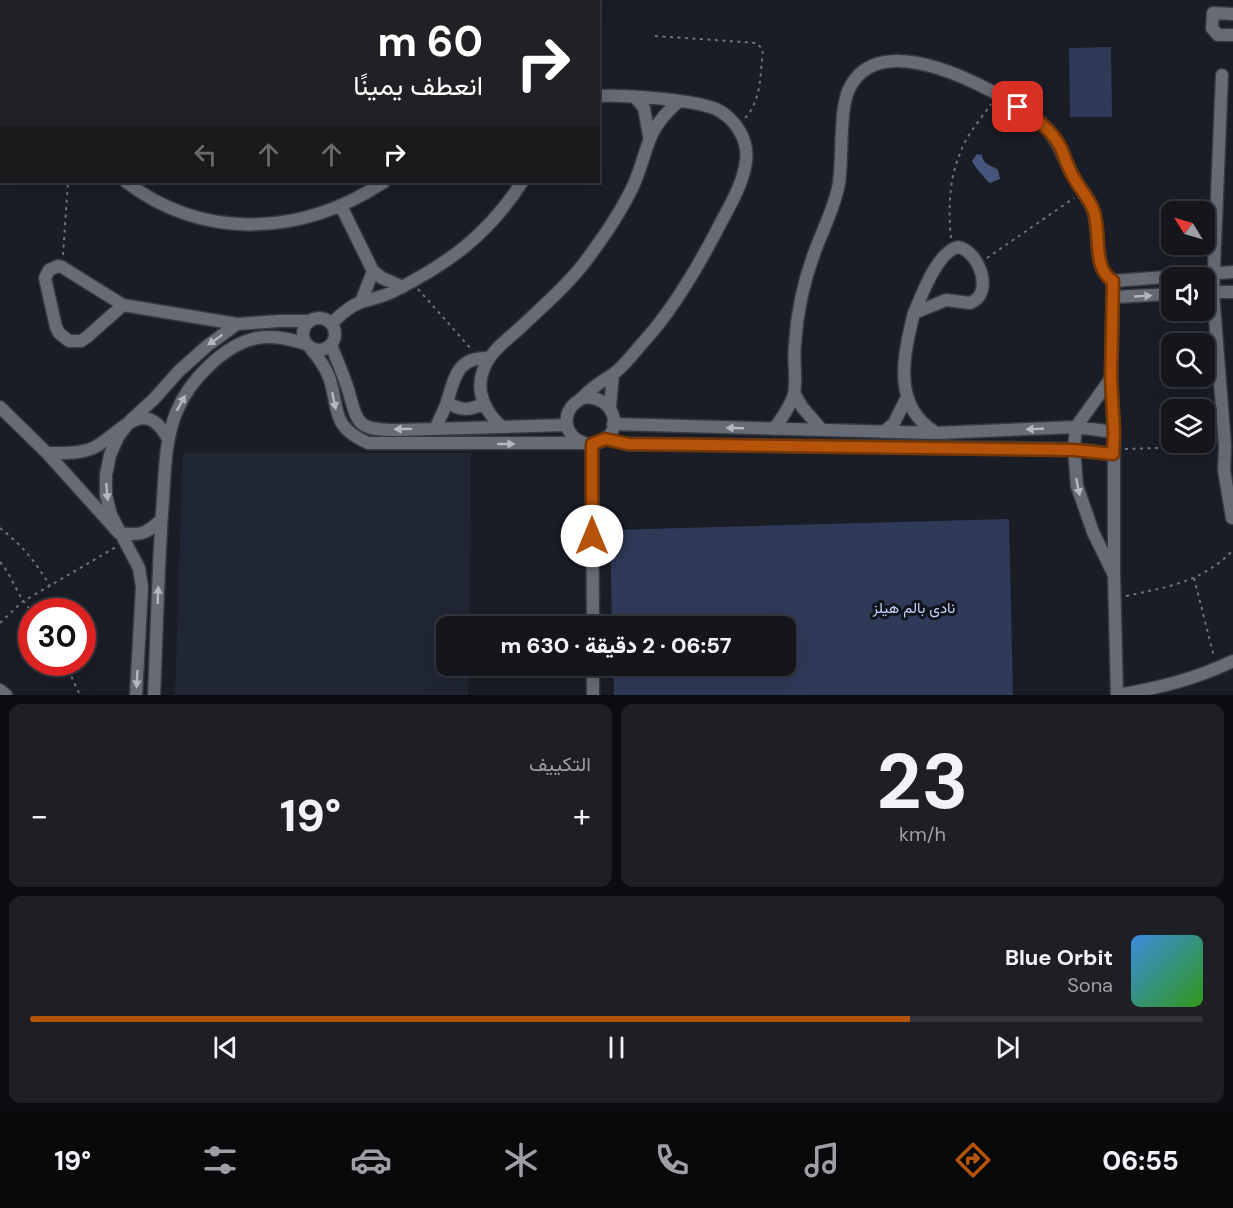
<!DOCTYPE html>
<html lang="ar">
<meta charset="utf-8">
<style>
body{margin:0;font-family:"DM Sans",Vazirmatn,sans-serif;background:#1d1f25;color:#f1f3f6;direction:rtl;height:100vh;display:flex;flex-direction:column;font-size:22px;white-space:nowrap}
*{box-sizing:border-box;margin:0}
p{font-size:20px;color:#9d9fa3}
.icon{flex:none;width:33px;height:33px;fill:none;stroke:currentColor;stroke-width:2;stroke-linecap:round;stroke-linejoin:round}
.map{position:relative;height:695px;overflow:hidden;direction:ltr}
.details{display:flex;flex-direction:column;gap:9px;padding:9px;background:#0b0c0f;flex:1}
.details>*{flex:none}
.hud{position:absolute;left:0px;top:0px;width:600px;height:183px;box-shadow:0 6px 24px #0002,0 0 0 2px #33353b;direction:rtl;background:#202124;color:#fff;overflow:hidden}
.needle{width:39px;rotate:307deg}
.tools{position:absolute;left:1161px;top:201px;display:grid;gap:12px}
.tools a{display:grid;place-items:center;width:54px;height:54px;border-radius:12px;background:#14161c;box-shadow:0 6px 24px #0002,0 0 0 2px #33353b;font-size:30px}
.speed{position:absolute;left:18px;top:598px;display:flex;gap:12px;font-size:30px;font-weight:700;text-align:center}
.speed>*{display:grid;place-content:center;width:78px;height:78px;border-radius:50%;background:#14161c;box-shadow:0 6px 24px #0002,0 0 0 2px #33353b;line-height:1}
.speed .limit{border:9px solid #d22;background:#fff;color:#111}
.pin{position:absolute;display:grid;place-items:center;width:51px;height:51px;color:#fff;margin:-26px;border-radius:12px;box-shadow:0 3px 9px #0006}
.me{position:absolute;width:66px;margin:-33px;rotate:0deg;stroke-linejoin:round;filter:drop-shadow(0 0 4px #0008)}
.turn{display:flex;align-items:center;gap:21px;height:126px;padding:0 18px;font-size:27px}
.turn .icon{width:78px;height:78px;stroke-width:2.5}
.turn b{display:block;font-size:42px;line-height:51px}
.lanes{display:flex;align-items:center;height:57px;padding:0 18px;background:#0003;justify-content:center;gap:30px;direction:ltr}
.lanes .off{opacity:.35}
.big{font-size:45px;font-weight:800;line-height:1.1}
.details .tile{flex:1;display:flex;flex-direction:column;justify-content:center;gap:9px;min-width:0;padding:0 21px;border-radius:12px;background:#1d1f25}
.details .dial{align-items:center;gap:0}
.dial b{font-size:78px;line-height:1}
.song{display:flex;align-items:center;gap:18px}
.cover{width:72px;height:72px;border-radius:9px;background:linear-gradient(135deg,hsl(210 70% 55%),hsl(110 70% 35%))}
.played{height:6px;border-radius:3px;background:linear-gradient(90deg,#b45309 75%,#33353b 75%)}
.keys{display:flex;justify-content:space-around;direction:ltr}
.heat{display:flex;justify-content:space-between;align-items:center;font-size:33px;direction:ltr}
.details .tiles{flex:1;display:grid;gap:9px;grid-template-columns:1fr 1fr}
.tile:last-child{grid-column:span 2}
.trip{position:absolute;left:436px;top:616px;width:360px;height:60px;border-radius:12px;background:#14161c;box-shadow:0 6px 24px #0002,0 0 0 2px #33353b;font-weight:800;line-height:60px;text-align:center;direction:rtl}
.menu{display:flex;height:96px;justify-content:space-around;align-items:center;background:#08090b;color:#9d9fa3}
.menu .icon{width:42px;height:42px}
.menu .current{color:#b45309}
.menu b{font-size:27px;color:#f1f3f6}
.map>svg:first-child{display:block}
.built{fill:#212634}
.green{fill:#2f3a58}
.water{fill:#47557d}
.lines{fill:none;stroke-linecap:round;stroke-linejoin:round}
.minor-casing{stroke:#35383f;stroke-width:15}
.path{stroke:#70737b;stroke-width:2;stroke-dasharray:3 4.5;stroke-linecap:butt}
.minor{stroke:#676b76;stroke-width:12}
.oneway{fill:#b5b8c0}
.route-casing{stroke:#753606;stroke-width:15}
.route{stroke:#b45309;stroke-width:10}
.labels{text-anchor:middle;stroke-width:6;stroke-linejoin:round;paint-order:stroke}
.park-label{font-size:15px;fill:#c3d2fa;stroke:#11141c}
</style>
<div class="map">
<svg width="1233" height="695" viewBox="0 0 1233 695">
<rect width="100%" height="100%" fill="#1a1d26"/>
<path class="built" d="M 183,453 L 471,453 L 470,627 L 447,627 L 447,666 L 469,666 L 468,695 L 175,695 Z"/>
<path class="green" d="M 1111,47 L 1112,117 L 1070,117 L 1069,48 Z
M 1009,519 L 1013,695 L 614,695 L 613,666 L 786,666 L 786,627 L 612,627 L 610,530 Z"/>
<path class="water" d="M 977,154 L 982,155 C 984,166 990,164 998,170 L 1000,179 L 990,183 C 987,181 973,165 972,161 Z"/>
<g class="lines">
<defs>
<path id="minor" d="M 1233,14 L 1213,13 L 1212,28 L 1218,35 L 1233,35
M 1222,75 L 1213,292 L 1225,446 L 1224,470 L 1232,518
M 635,97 L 644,108 L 649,136
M 0,170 L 2,170
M 126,182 C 206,242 303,235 384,182
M 341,206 L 373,271 L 382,278 L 403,287
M 58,266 L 62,267 L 123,305 L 87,337 L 81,341 L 69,341 L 59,333 L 56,327 L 45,278 L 49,270 Z
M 1113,281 L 1233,272
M 1204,292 L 1233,292
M 1114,297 L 1172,294
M 361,302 L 373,271
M 123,305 L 237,324
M 914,313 C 922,295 937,252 958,247 C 979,251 995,294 970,303 L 946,300 L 914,313 C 903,355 892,406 935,432
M303 334a16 16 0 1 1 32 0a16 16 0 1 1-32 0Z
M 332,323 C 340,315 350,306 361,302 C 371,299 382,297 392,292 C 448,264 488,235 522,182
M 331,345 C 337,360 343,374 348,389 C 358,425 357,430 397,430 L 567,425
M 311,349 C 318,357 325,367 329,377 C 340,410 330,426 368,443 L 583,443
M 1111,378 L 1076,427 L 1074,449 L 1077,486 L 1093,532 L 1113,573
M 794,393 L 802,407 L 822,430
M 582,398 C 612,393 627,430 600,442 C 579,451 558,428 570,409 C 573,403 579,401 583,397 C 592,387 601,382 612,375 C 624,367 636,350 646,339 C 674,308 697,268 716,232 C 727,210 743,186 746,161 C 749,140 735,118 716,109 C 691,99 626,95 598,96
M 447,402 C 460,411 470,411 484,403
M 0,407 L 47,453 L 119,533 C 140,536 146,534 161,520
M 610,407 L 613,374
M 613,424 L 936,433 L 1076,427 L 1114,432
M 502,427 C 486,413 475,392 483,371 C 489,352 507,340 521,327 C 544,305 569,284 588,258 C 605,235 622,211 634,184 C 650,147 644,132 678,102
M 435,429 C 439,420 444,411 447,402 C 455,377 457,357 488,358
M 774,429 C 781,419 791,406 794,394 C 797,378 793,360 795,344 C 797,313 804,280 815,251 C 823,229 835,207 839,183 C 843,157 839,110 849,89 C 880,24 993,89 1033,116 C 1059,135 1060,155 1075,179 C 1081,190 1089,198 1093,210 C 1101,232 1091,268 1113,281 L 1111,378 L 1114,432 L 1114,575 L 1117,695
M 884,432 L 894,423 L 906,399
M 605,439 L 628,444 L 1074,449 L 1113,454
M 592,444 L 593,627
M 47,453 C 63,453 79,454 93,448 C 119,436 144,393 168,439
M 593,666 L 593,695
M 0,690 L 6,695
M 136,695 L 142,587 L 139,568 L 111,515 L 106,495 L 106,475 L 110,455 L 118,437 L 130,421 L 154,399 L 179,371 L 207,346 L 237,324 L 280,321 L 310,321
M 154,695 C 157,630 158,564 163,499 C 165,470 165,441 176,413 C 188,382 223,345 257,338 C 274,335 290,339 306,344
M 1118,695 C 1158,688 1196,679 1233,661"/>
</defs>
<use href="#minor" class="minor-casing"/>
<path class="path" d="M 655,36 L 757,43 L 763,50 C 760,73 762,100 745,118
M 951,238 C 948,209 949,178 961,151 C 967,134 981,119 991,104
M 63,255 L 68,182
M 987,258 L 1074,198
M 418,289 L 472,350
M 1125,449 L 1216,446
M 0,528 C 23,546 35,561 50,586
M 0,562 C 14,578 17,598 33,612
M 1194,578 L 1214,657
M 1126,596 C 1167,587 1203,582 1233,550
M 0,623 L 22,602 L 116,547
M 65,663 L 80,695"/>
<use href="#minor" class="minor"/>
</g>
<defs><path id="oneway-solid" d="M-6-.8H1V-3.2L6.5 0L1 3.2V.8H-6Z" transform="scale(1.5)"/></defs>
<g class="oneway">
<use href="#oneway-solid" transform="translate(1143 296) rotate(-3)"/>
<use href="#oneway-solid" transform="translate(215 340) rotate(145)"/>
<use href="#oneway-solid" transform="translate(334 401) rotate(78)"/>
<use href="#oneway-solid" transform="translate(181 403) rotate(-61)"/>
<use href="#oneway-solid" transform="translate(735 428) rotate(-178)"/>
<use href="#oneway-solid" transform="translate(403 429) rotate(179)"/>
<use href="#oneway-solid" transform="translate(1035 429) rotate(177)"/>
<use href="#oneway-solid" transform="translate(506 444)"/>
<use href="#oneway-solid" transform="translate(1078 487) rotate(78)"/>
<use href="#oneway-solid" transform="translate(107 492) rotate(85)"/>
<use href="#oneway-solid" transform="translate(158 595) rotate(-88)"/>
<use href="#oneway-solid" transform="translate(137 679) rotate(93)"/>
</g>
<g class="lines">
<defs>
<path id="route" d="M 592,536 L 592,444 L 605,439 L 628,444 L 1074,450 L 1113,454 L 1114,432 L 1111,378 L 1113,281 C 1091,268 1102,231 1093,209 C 1088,197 1080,189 1074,178 C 1068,168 1065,158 1061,148 C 1052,130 1035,118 1018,107"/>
</defs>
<use href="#route" class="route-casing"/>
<use href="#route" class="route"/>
</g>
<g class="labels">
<g class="park-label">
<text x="914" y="613">نادى بالم هيلز</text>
</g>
</g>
</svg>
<div class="tools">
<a><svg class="needle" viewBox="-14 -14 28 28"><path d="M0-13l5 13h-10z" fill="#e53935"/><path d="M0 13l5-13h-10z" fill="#9d9fa3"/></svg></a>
<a><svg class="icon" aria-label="sound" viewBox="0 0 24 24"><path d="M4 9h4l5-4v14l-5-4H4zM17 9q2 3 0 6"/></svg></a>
<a><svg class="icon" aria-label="search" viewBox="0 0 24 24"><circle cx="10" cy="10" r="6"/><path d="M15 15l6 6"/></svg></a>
<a><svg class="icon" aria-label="layers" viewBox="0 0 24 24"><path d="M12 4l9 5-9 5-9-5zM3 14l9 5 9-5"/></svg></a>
</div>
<div class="speed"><div class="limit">30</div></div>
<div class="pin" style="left:1018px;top:107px;background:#d93025"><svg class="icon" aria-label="arrive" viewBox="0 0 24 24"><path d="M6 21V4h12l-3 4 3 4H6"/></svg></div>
<svg class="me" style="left:592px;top:536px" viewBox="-20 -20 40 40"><circle r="19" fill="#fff"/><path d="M0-13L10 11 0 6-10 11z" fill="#b45309"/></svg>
<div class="trip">06:57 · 2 دقيقة · 630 m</div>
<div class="hud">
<div class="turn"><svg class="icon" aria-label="right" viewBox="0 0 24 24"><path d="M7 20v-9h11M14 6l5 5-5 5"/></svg><div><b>60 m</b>انعطف يمينًا</div></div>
<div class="lanes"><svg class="icon off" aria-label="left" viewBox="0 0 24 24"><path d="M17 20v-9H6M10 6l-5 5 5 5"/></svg><svg class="icon off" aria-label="ahead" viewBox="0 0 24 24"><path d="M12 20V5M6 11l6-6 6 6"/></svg><svg class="icon off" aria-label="ahead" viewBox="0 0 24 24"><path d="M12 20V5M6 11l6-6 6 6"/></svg><svg class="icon" aria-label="right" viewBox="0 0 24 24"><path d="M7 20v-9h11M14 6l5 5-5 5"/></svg></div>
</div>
</div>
<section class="details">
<div class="tiles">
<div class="tile dial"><b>23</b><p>km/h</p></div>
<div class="tile"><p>التكييف</p>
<div class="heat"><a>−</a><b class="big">19°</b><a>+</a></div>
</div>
<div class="tile">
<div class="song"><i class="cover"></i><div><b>Blue Orbit</b><p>Sona</p></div></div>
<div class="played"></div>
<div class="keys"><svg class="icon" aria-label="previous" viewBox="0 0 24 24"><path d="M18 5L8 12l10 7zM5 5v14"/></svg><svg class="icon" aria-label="pause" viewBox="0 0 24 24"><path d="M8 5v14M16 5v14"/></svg><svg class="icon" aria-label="next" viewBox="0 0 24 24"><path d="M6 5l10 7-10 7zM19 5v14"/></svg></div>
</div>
</div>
</section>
<nav class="menu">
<b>06:55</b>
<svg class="icon current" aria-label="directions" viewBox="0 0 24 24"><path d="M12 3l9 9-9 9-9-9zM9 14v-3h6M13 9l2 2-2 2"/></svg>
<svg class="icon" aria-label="music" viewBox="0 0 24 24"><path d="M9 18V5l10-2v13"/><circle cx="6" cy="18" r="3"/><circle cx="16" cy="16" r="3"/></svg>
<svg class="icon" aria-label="phone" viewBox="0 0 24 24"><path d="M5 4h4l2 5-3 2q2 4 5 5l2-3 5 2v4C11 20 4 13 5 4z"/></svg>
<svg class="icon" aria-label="climate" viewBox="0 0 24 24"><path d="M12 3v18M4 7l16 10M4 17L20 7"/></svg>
<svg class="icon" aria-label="car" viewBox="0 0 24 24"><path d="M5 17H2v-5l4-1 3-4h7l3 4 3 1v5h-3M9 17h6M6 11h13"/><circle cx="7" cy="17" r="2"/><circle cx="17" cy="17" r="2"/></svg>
<svg class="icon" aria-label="filters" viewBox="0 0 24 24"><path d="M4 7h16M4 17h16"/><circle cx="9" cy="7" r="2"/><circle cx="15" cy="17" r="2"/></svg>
<b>19°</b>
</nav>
